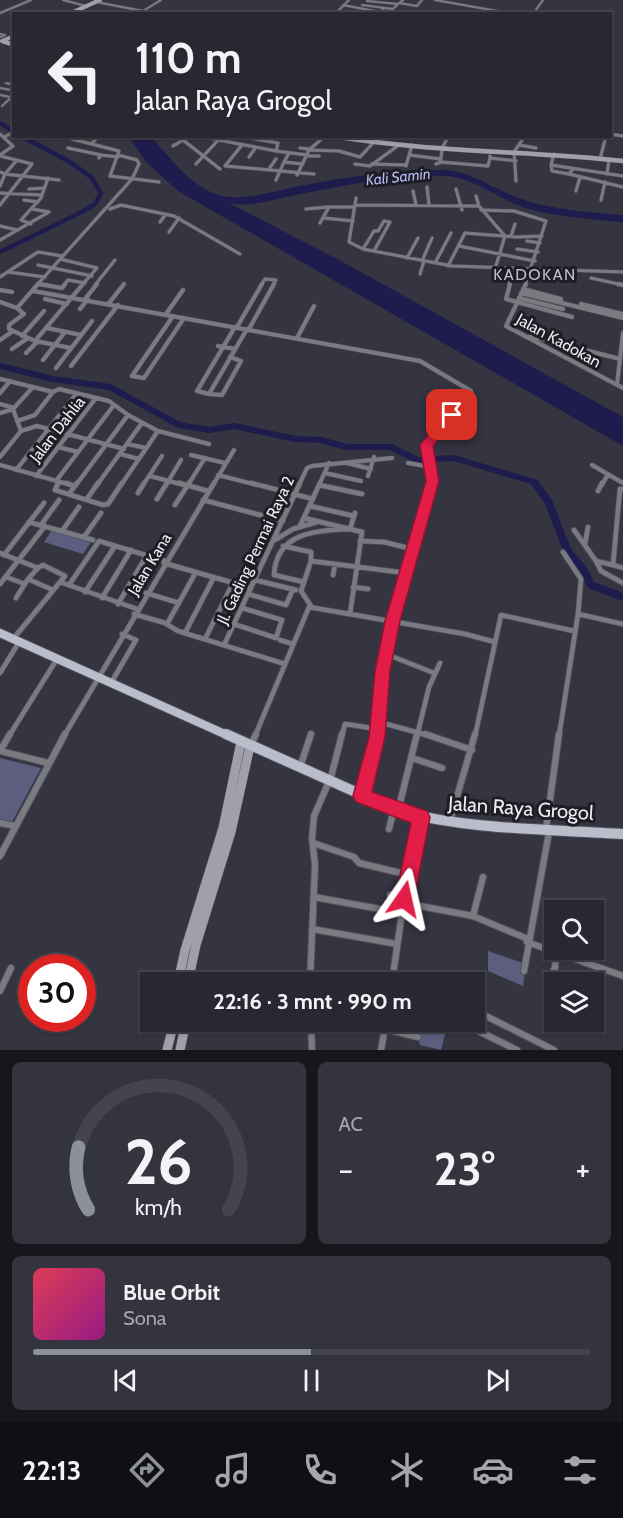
<!DOCTYPE html>
<html lang="id">
<meta charset="utf-8">
<style>
body{margin:0;font-family:Cabin,sans-serif;background:#34343e;color:#f1f3f6;height:100vh;display:flex;flex-direction:column;font-size:22px;white-space:nowrap}
*{box-sizing:border-box;margin:0}
p{font-size:20px;color:#a5a6ac}
.icon{flex:none;width:33px;height:33px;fill:none;stroke:currentColor;stroke-width:2;stroke-linecap:round;stroke-linejoin:round}
.map{position:relative;height:1050px;overflow:hidden}
.drawer{display:flex;flex-direction:column;gap:12px;padding:12px;background:#16161c;flex:1}
.drawer>*{flex:none}
.hud{position:absolute;left:12px;top:12px;width:600px;height:126px;border-radius:0px;box-shadow:0 2px 4px #0004,0 0 0 2px #44444d;background:#282832;color:#f1f3f6;overflow:hidden}
.tools{position:absolute;left:544px;top:900px;display:grid;gap:12px}
.tools a{display:grid;place-items:center;width:60px;height:60px;border-radius:0px;background:#282832;box-shadow:0 2px 4px #0004,0 0 0 2px #44444d;font-size:30px}
.speed{position:absolute;left:18px;top:954px;display:flex;gap:12px;font-size:30px;font-weight:700;text-align:center}
.speed>*{display:grid;place-content:center;width:78px;height:78px;border-radius:50%;background:#282832;box-shadow:0 2px 4px #0004,0 0 0 2px #44444d;line-height:1}
.speed .limit{border:9px solid #d22;background:#fff;color:#111}
.pin{position:absolute;display:grid;place-items:center;width:51px;height:51px;color:#fff;margin:-26px;border-radius:12px;box-shadow:0 3px 9px #0006}
.me{position:absolute;width:66px;margin:-33px;rotate:11deg;stroke-linejoin:round;filter:drop-shadow(0 0 4px #0008)}
.turn{display:flex;align-items:center;gap:21px;height:126px;padding:0 24px;font-size:27px}
.turn .icon{width:78px;height:78px;stroke-width:2.5}
.turn b{display:block;font-size:42px;line-height:51px}
.big{font-size:45px;font-weight:700;line-height:1.1}
.drawer .tile{flex:1;display:flex;flex-direction:column;justify-content:center;gap:9px;min-width:0;padding:0 21px;border-radius:9px;background:#34343e}
.drawer .dial{align-items:center;gap:0}
.dial svg{height:156px;overflow:visible;fill:none;stroke:#44444d;stroke-width:7;stroke-linecap:round;text-anchor:middle}
.dial text{fill:#f1f3f6;stroke:none}
.song{display:flex;align-items:center;gap:18px}
.cover{width:72px;height:72px;border-radius:9px;background:linear-gradient(135deg,hsl(350 70% 55%),hsl(310 70% 35%))}
.played{height:6px;border-radius:3px;background:linear-gradient(90deg,#8c9099 50%,#44444d 50%)}
.keys{display:flex;justify-content:space-around;direction:ltr}
.heat{display:flex;justify-content:space-between;align-items:center;font-size:33px;direction:ltr}
.drawer .tiles{flex:1;display:grid;gap:12px;grid-template-columns:1fr 1fr}
.tile:last-child{grid-column:span 2}
.trip{position:absolute;left:140px;top:972px;width:345px;height:60px;border-radius:0px;background:#282832;box-shadow:0 2px 4px #0004,0 0 0 2px #44444d;font-weight:700;line-height:60px;text-align:center}
.tabs{display:flex;height:96px;justify-content:space-around;align-items:center;background:#101014;color:#a5a6ac}
.tabs .icon{width:42px;height:42px}
.tabs .active{color:#8c9099}
.tabs b{font-size:27px;color:#f1f3f6}
.map>svg:first-child{display:block}
.green{fill:#5c5d7f}
.water{fill:#201b4d}
.lines{fill:none;stroke-linecap:round;stroke-linejoin:round}
.river-far3{stroke:#201b4d;stroke-width:4}
.river-far2{stroke:#201b4d;stroke-width:4.5}
.river-far1{stroke:#201b4d;stroke-width:6}
.river{stroke:#201b4d;stroke-width:8}
.street-far4-casing{stroke:#52525f;stroke-width:3}
.street-far3-casing{stroke:#52525f;stroke-width:4}
.street-far2-casing{stroke:#52525f;stroke-width:5}
.street-far1-casing{stroke:#52525f;stroke-width:6}
.street-casing{stroke:#52525f;stroke-width:8}
.secondary-far2-casing{stroke:#52525f;stroke-width:4.5}
.secondary-far1-casing{stroke:#52525f;stroke-width:5}
.secondary-casing{stroke:#52525f;stroke-width:10}
.primary-far1-casing{stroke:#52525f;stroke-width:10}
.primary-casing{stroke:#52525f;stroke-width:12}
.street-far4{stroke:#7a7a81;stroke-width:2}
.street-far3{stroke:#7a7a81;stroke-width:3}
.street-far2{stroke:#7a7a81;stroke-width:4}
.street-far1{stroke:#7a7a81;stroke-width:4.5}
.street{stroke:#7a7a81;stroke-width:6}
.secondary-far2{stroke:#9fa0ab;stroke-width:4}
.secondary-far1{stroke:#9fa0ab;stroke-width:4.5}
.secondary{stroke:#9fa0ab;stroke-width:9}
.primary-far1{stroke:#bcbdcb;stroke-width:8}
.primary{stroke:#bcbdcb;stroke-width:10}
.route{fill:#e11d48;stroke:#92132f;stroke-width:1.5}
.labels{text-anchor:middle;stroke-width:6;stroke-linejoin:round;paint-order:stroke}
.far-water-label{font-size:15px;font-style:italic;fill:#b7b9fc;stroke:#1d1d23}
.far-quarter-label{font-size:16px;letter-spacing:1.5px;fill:#bdbfcf;stroke:#1d1d23}
.street-label{font-size:16px;fill:#ebecf5;stroke:#1d1d23}
.near-street-label{font-size:20px;fill:#ebecf5;stroke:#1d1d23}
</style>
<div class="map">
<svg width="623" height="1050" viewBox="0 0 623 1050">
<rect width="100%" height="100%" fill="#353542"/>
<path class="green" d="M 52,530 L 91,542 L 83,554 L 44,542 Z
M 0,758 L 41,768 L 11,824 L 0,821 Z
M 488,951 L 526,964 L 523,986 L 488,971 Z
M 422,1022 L 448,1022 L 441,1050 L 420,1045 L 418,1036 Z"/>
<path class="water" d="M 129,137 L 151,137 C 171,158 193,190 223,196 C 247,201 273,191 295,187 C 344,177 395,169 444,170 C 471,171 491,188 516,197 C 550,210 587,212 623,215 L 623,222 L 618,222 C 586,218 555,217 525,208 C 501,200 470,176 445,176 C 396,174 344,186 296,195 C 274,199 251,208 229,203 L 341,261 L 623,417 L 623,446 L 178,191 L 146,162 Z"/>
<g class="lines">
<path class="river-far3" d="M 0,123 L 6,127"/>
<path class="river-far2" d="M 4,125 L 14,132
M 0,252 L 82,212 L 95,204 L 101,193 L 91,177 L 70,162 L 21,136"/>
<path class="river-far1" d="M 0,366 L 53,379 L 110,387 L 179,425 L 209,430 L 234,426 L 296,439 L 321,440 L 346,447 L 391,447 L 417,460 L 454,458 L 534,482 L 536,485"/>
<path class="river" d="M 535,483 L 548,501 L 568,552 L 583,569 L 591,585 L 623,597"/>
<defs>
<path id="street-far4" d="M 63,0 L 86,6
M 435,0 L 514,14
M 367,1 L 398,4 L 403,0
M 96,2 L 143,11
M 399,3 L 417,6 L 422,0
M 343,5 L 380,12 L 384,8
M 362,5 L 393,9 L 398,4
M 77,10 L 96,14
M 143,11 L 161,0
M 0,13 L 31,0
M 335,14 L 349,0
M 533,14 L 543,0
M 0,34 L 5,35 L 0,37
M 11,42 L 14,41
M 6,83 L 14,85
M 0,88 L 11,90 L 14,88
M 0,95 L 10,97
M 2,106 L 14,95"/>
<path id="street-far3" d="M 0,134 L 13,146 L 0,155
M 610,134 L 623,136
M 73,136 L 72,139 L 119,151 L 110,176 L 159,182
M 198,136 L 276,151
M 238,136 L 278,143 L 276,151 L 307,155
M 4,137 L 14,132
M 188,138 L 183,140 L 220,169
M 376,142 L 381,136
M 92,143 L 99,136
M 242,145 L 225,166 L 314,174
M 519,145 L 536,148
M 173,146 L 183,140
M 68,148 L 101,155
M 300,148 L 310,149
M 309,150 L 339,151 L 360,157
M 289,153 L 284,162 L 303,164
M 554,154 L 551,165 L 623,176
M 409,155 L 441,159
M 0,156 L 32,164 L 0,205
M 307,156 L 319,156
M 490,156 L 490,158 L 516,161
M 249,157 L 256,147
M 360,157 L 374,142
M 99,158 L 101,155 L 118,157
M 600,159 L 606,136
M 17,160 L 5,174 L 59,180
M 440,162 L 443,146 L 449,136
M 196,164 L 222,136
M 355,164 L 370,166 L 399,145
M 372,164 L 406,165
M 436,164 L 441,162 L 488,166 L 490,158
M 551,165 L 552,171 L 569,174
M 406,166 L 412,145
M 269,169 L 276,159
M 573,169 L 569,174 L 623,187
M 0,172 L 5,174 L 0,186
M 607,174 L 609,160
M 297,175 L 309,150 L 325,136
M 276,180 L 284,162
M 516,181 L 514,152 L 525,136
M 427,187 L 429,205
M 29,189 L 45,188
M 456,189 L 462,210
M 413,191 L 416,205
M 576,191 L 580,177
M 0,193 L 42,195
M 476,196 L 479,206
M 356,198 L 349,242 L 363,249 L 452,266 L 623,272
M 24,200 L 38,202
M 601,200 L 605,182
M 355,205 L 479,206 L 505,236
M 32,209 L 49,212
M 110,209 L 121,205 L 174,216 L 240,254
M 306,209 L 328,207
M 481,210 L 514,211 L 546,221 L 525,285
M 324,218 L 353,221
M 160,222 L 166,214
M 320,223 L 329,207 L 354,207
M 31,224 L 21,220 L 41,198 L 48,178
M 0,226 L 17,230
M 169,232 L 179,218
M 511,236 L 515,224
M 0,240 L 49,212
M 527,241 L 540,243
M 459,246 L 535,261
M 363,249 L 374,231 L 378,231 L 384,221 L 390,222 L 374,251
M 517,249 L 538,252
M 407,258 L 418,238
M 60,259 L 97,268 L 82,285
M 422,261 L 432,238
M 435,263 L 451,233
M 38,265 L 92,276
M 448,266 L 465,233 L 517,237 L 542,236
M 495,269 L 505,236
M 8,272 L 45,277
M 420,274 L 424,261
M 0,277 L 38,252 L 62,256
M 591,278 L 623,285
M 39,284 L 48,285
M 37,285 L 132,179 L 139,164 L 137,160 L 118,155
M 64,285 L 68,280 L 85,283
M 95,285 L 115,260
M 261,285 L 265,279 L 276,280 L 273,285
M 509,285 L 513,270"/>
<path id="street-far2" d="M 39,284 L 62,288 L 65,284
M 510,284 L 506,299 L 572,317
M 526,284 L 506,326 L 623,388
M 618,284 L 623,285
M 523,289 L 561,299
M 0,290 L 12,292
M 33,291 L 420,361 L 471,391 L 427,445 L 431,485
M 521,293 L 623,318
M 519,298 L 563,309
M 45,299 L 67,304
M 85,299 L 97,284
M 0,302 L 17,308 L 24,314 L 9,325 L 9,329 L 35,341 L 71,348
M 109,303 L 124,284
M 581,304 L 623,314
M 17,308 L 38,284
M 80,309 L 88,299
M 166,314 L 183,290
M 173,316 L 132,376 L 144,378 L 184,318
M 235,327 L 197,391 L 209,394 L 247,329
M 237,327 L 262,284
M 47,328 L 81,335
M 249,329 L 274,284
M 22,336 L 44,311
M 526,337 L 534,337 L 620,359
M 297,338 L 314,306
M 0,340 L 13,331
M 35,341 L 83,284
M 218,346 L 235,349
M 12,349 L 28,338
M 26,353 L 37,342
M 43,360 L 65,332
M 71,366 L 118,305
M 56,368 L 92,321
M 0,379 L 53,392 L 59,389 L 109,401 L 128,415 L 158,431 L 209,444
M 617,385 L 623,333
M 0,393 L 10,381
M 209,394 L 222,395 L 241,361 L 230,357
M 0,404 L 14,408
M 13,409 L 21,431
M 0,413 L 13,409 L 33,387
M 17,421 L 35,415 L 53,392
M 127,444 L 146,448
M 58,447 L 78,452
M 120,454 L 139,459
M 191,455 L 225,463
M 0,457 L 21,431 L 37,426 L 124,449
M 347,463 L 371,469
M 408,463 L 431,467
M 0,465 L 71,485
M 592,465 L 623,483
M 16,470 L 77,393
M 325,473 L 361,481
M 218,475 L 257,485
M 36,476 L 96,398
M 150,476 L 184,485
M 368,476 L 374,457
M 56,481 L 114,405
M 58,485 L 59,482
M 76,485 L 128,415
M 97,485 L 142,423
M 121,485 L 158,431
M 143,485 L 162,456
M 166,485 L 181,460
M 188,485 L 205,458
M 213,485 L 234,450
M 299,485 L 307,468 L 312,466 L 392,458
M 319,485 L 329,463
M 602,485 L 608,474"/>
<path id="street-far1" d="M 58,483 L 55,490 L 103,505 L 108,504 L 122,483
M 66,483 L 75,486
M 179,483 L 208,491
M 251,483 L 313,499
M 319,485 L 362,494
M 623,489 L 620,489 L 613,565 L 623,568
M 598,491 L 602,483
M 138,493 L 144,483
M 69,494 L 77,483
M 87,499 L 98,483
M 157,499 L 167,483
M 203,500 L 283,521
M 175,505 L 189,483
M 310,506 L 354,516
M 304,518 L 362,532 L 350,614
M 29,522 L 93,540
M 41,525 L 59,500
M 300,526 L 320,483
M 574,530 L 596,561 L 613,565
M 62,531 L 79,507
M 84,537 L 101,513
M 275,540 L 293,529 L 317,522
M 360,541 L 384,542 L 412,549
M 585,544 L 588,527
M 283,546 L 311,552 L 311,561
M 0,553 L 38,568 L 28,579 L 53,590
M 4,555 L 44,503
M 596,561 L 601,571 L 623,583
M 164,563 L 251,588
M 333,575 L 335,565
M 6,577 L 25,584
M 255,580 L 296,590
M 60,582 L 137,609
M 304,582 L 274,575 C 276,533 315,530 350,529 L 355,513
M 0,584 L 45,526
M 69,585 L 99,541 L 165,561
M 353,587 L 368,589
M 85,592 L 115,546
M 146,593 L 179,603
M 248,594 L 286,605 L 293,589
M 16,598 L 28,579
M 102,598 L 131,550
M 118,604 L 147,555
M 311,606 L 301,591 L 311,561 L 406,573
M 134,614 L 165,623 L 178,631 L 285,664
M 578,614 L 623,624
M 167,624 L 196,572
M 234,624 L 276,638 L 282,620 L 242,608
M 185,633 L 214,577
M 13,639 L 65,576 L 43,565 L 38,568
M 205,639 L 233,583
M 280,640 L 293,644
M 224,645 L 300,483
M 386,654 L 434,673
M 0,673 L 19,642
M 111,683 L 136,640 L 122,634
M 379,722 L 430,736
M 9,736 L 57,659
M 64,736 L 214,483
M 255,736 L 309,607 L 465,634 L 495,642
M 310,736 L 311,733
M 342,736 L 345,724 L 378,729
M 377,736 L 382,671 L 393,621 L 431,483
M 417,736 L 429,687 L 440,663
M 475,736 L 501,615 L 574,631
M 559,736 L 578,614 L 581,579 L 563,552"/>
<path id="street" d="M 425,734 L 472,750
M 251,745 L 256,734
M 0,751 L 10,734
M 0,751 L 48,763
M 412,758 L 442,768
M 300,767 L 311,734
M 362,796 L 377,734
M 398,811 L 417,734
M 450,821 L 475,734
M 0,823 L 15,826
M 389,829 L 394,809
M 546,829 L 559,734
M 313,843 L 354,857 L 359,863 L 409,875
M 0,856 L 65,734
M 390,895 L 404,899
M 314,897 L 402,913
M 404,903 L 473,916 L 528,939
M 473,916 L 483,877
M 312,929 L 397,944
M 527,942 L 623,976
M 587,962 L 588,950
M 524,971 L 549,832
M 548,980 L 555,968 L 556,952
M 310,982 L 315,865 L 312,838 L 314,816 L 331,777 L 342,734
M 392,982 L 404,899 L 421,817
M 0,991 L 11,968
M 474,1010 L 554,1050
M 311,1022 L 312,1050
M 355,1022 L 418,1037
M 460,1022 L 517,1050
M 381,1050 L 386,1022"/>
<path id="secondary-far2" d="M 69,14 L 100,0
M 14,36 L 2,41 L 14,45"/>
<path id="secondary-far1" d="M 333,136 C 428,152 527,151 623,161"/>
<path id="secondary" d="M 178,982 L 185,950 L 223,828 L 241,742
M 188,982 L 196,945 L 231,832 L 250,746
M 167,1050 L 174,1022
M 180,1050 L 186,1022"/>
<path id="primary-far1" d="M 0,633 L 229,736"/>
<path id="primary" d="M 226,734 L 398,811 C 470,830 549,829 623,834"/>
</defs>
<use href="#street-far4" class="street-far4-casing"/>
<use href="#street-far3" class="street-far3-casing"/>
<use href="#street-far2" class="street-far2-casing"/>
<use href="#street-far1" class="street-far1-casing"/>
<use href="#street" class="street-casing"/>
<use href="#secondary-far2" class="secondary-far2-casing"/>
<use href="#secondary-far1" class="secondary-far1-casing"/>
<use href="#secondary" class="secondary-casing"/>
<use href="#primary-far1" class="primary-far1-casing"/>
<use href="#primary" class="primary-casing"/>
<use href="#street-far4" class="street-far4"/>
<use href="#street-far3" class="street-far3"/>
<use href="#street-far2" class="street-far2"/>
<use href="#street-far1" class="street-far1"/>
<use href="#street" class="street"/>
<use href="#secondary-far2" class="secondary-far2"/>
<use href="#secondary-far1" class="secondary-far1"/>
<use href="#secondary" class="secondary"/>
<use href="#primary-far1" class="primary-far1"/>
<use href="#primary" class="primary"/>
</g>
<path class="route" d="M 452,411 L 458,415 L 433,446 L 439,481 L 400,621 L 390,671 L 385,737 L 372,792 L 427,811 L 430,817 L 414,899 L 411,906 L 404,908 L 398,906 L 395,899 L 411,823 L 356,802 L 353,796 L 369,737 L 375,671 L 385,621 L 426,481 L 420,445 L 448,412 Z"/>
<g class="labels">
<g class="far-water-label">
<text transform="translate(398 177) rotate(-6)" y="5">Kali Samin</text>
</g>
<g class="far-quarter-label">
<text x="535" y="280">KADOKAN</text>
</g>
<g class="street-label">
<text transform="translate(559 340) rotate(29)" y="6">Jalan Kadokan</text>
<text transform="translate(57 429) rotate(-52)" y="6">Jalan Dahlia</text>
<text transform="translate(255 550) rotate(-65)" y="6">Jl. Gading Permai Raya 2</text>
<text transform="translate(149 564) rotate(-59)" y="6">Jalan Kana</text>
</g>
<g class="near-street-label">
<text transform="translate(521 808) rotate(4)" y="7">Jalan Raya Grogol</text>
</g>
</g>
</svg>
<div class="tools">
<a><svg class="icon" aria-label="search" viewBox="0 0 24 24"><circle cx="10" cy="10" r="6"/><path d="M15 15l6 6"/></svg></a>
<a><svg class="icon" aria-label="layers" viewBox="0 0 24 24"><path d="M12 4l9 5-9 5-9-5zM3 14l9 5 9-5"/></svg></a>
</div>
<div class="speed"><div class="limit">30</div></div>
<div class="pin" style="left:452px;top:415px;background:#d93025"><svg class="icon" aria-label="arrive" viewBox="0 0 24 24"><path d="M6 21V4h12l-3 4 3 4H6"/></svg></div>
<svg class="me" style="left:404px;top:899px" viewBox="-20 -20 40 40"><path d="M0-17L14 15 0 8-14 15z" fill="#e11d48" stroke="#fff" stroke-width="4"/></svg>
<div class="trip">22:16 · 3 mnt · 990 m</div>
<div class="hud">
<div class="turn"><svg class="icon" aria-label="left" viewBox="0 0 24 24"><path d="M17 20v-9H6M10 6l-5 5 5 5"/></svg><div><b>110 m</b>Jalan Raya Grogol</div></div>
</div>
</div>
<section class="drawer">
<div class="tiles">
<div class="tile dial"><svg viewBox="0 0 100 80">
<path d="M14 69A42 42 0 1 1 86 69"/>
<path d="M14 69A42 42 0 0 1 9 37" stroke="#8c9099"/>
<text x="50" y="56" font-size="32" font-weight="700">26</text>
<text x="50" y="72" font-size="11">km/h</text>
</svg></div>
<div class="tile"><p>AC</p>
<div class="heat"><a>−</a><b class="big">23°</b><a>+</a></div>
</div>
<div class="tile">
<div class="song"><i class="cover"></i><div><b>Blue Orbit</b><p>Sona</p></div></div>
<div class="played"></div>
<div class="keys"><svg class="icon" aria-label="previous" viewBox="0 0 24 24"><path d="M18 5L8 12l10 7zM5 5v14"/></svg><svg class="icon" aria-label="pause" viewBox="0 0 24 24"><path d="M8 5v14M16 5v14"/></svg><svg class="icon" aria-label="next" viewBox="0 0 24 24"><path d="M6 5l10 7-10 7zM19 5v14"/></svg></div>
</div>
</div>
</section>
<nav class="tabs">
<b>22:13</b>
<svg class="icon active" aria-label="directions" viewBox="0 0 24 24"><path d="M12 3l9 9-9 9-9-9zM9 14v-3h6M13 9l2 2-2 2"/></svg>
<svg class="icon" aria-label="music" viewBox="0 0 24 24"><path d="M9 18V5l10-2v13"/><circle cx="6" cy="18" r="3"/><circle cx="16" cy="16" r="3"/></svg>
<svg class="icon" aria-label="phone" viewBox="0 0 24 24"><path d="M5 4h4l2 5-3 2q2 4 5 5l2-3 5 2v4C11 20 4 13 5 4z"/></svg>
<svg class="icon" aria-label="climate" viewBox="0 0 24 24"><path d="M12 3v18M4 7l16 10M4 17L20 7"/></svg>
<svg class="icon" aria-label="car" viewBox="0 0 24 24"><path d="M5 17H2v-5l4-1 3-4h7l3 4 3 1v5h-3M9 17h6M6 11h13"/><circle cx="7" cy="17" r="2"/><circle cx="17" cy="17" r="2"/></svg>
<svg class="icon" aria-label="filters" viewBox="0 0 24 24"><path d="M4 7h16M4 17h16"/><circle cx="9" cy="7" r="2"/><circle cx="15" cy="17" r="2"/></svg>
</nav>
